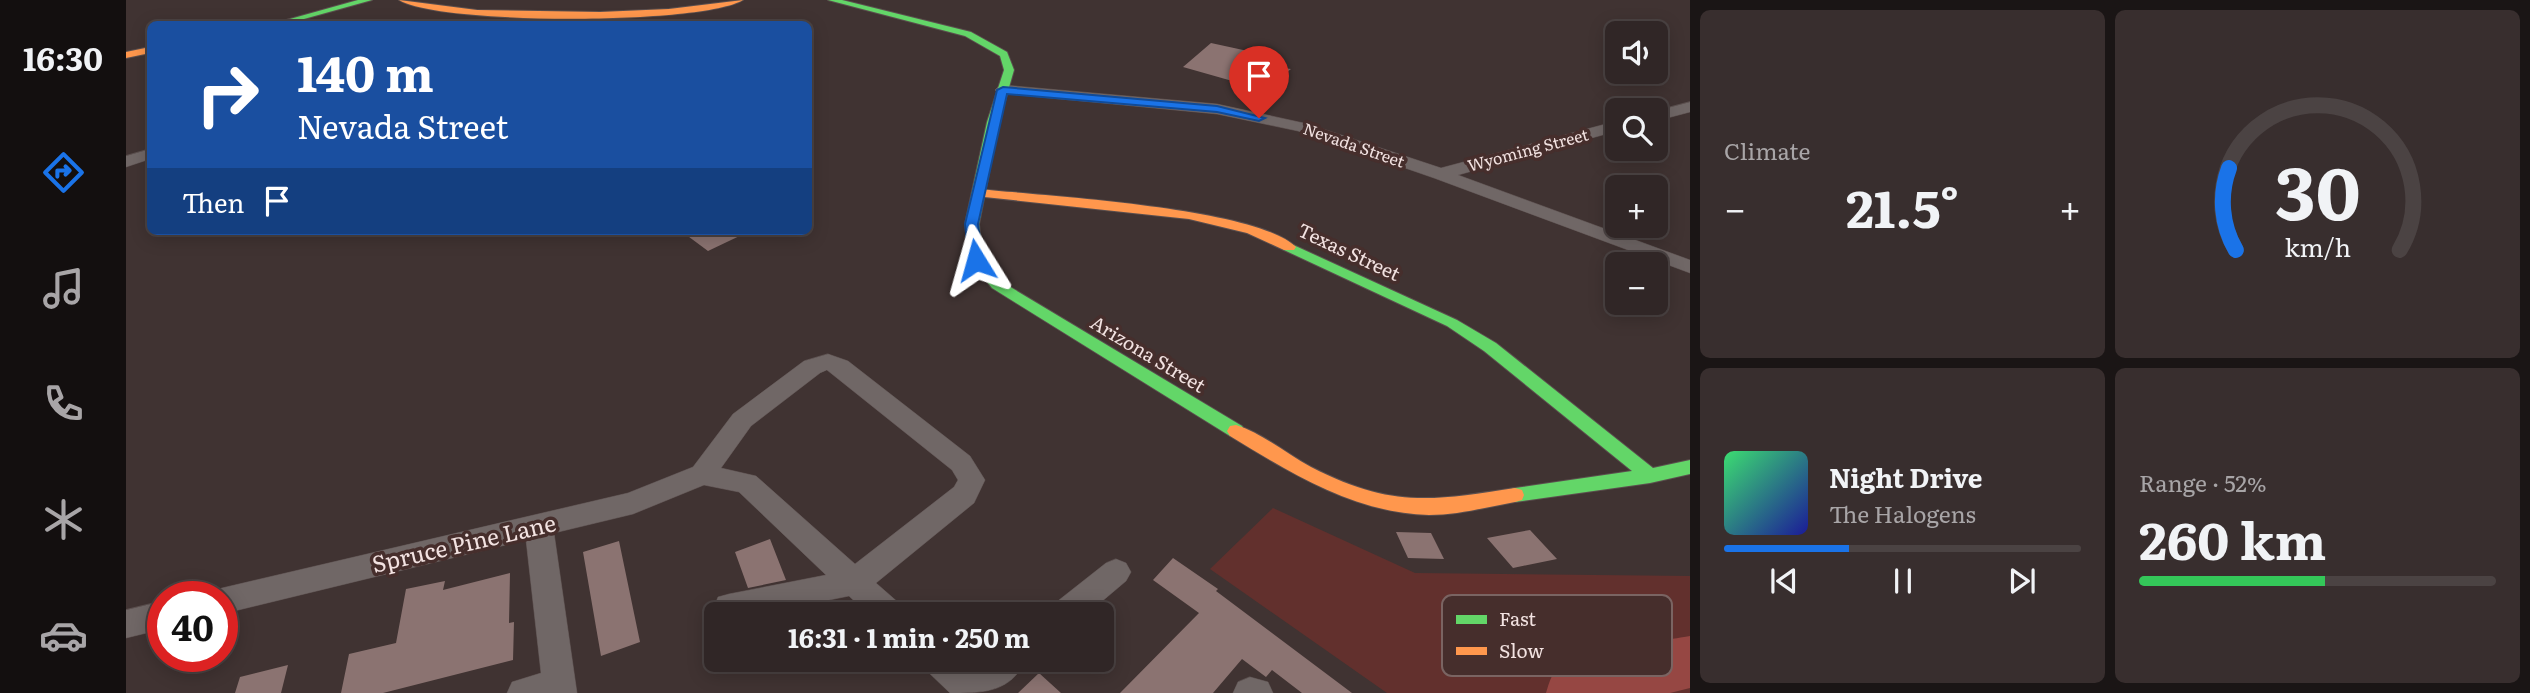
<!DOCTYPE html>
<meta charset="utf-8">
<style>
body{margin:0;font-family:Literata,serif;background:#382e2e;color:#f1f3f6;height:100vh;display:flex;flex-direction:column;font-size:26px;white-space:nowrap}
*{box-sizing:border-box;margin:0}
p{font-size:23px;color:#a8a5a7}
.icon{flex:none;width:38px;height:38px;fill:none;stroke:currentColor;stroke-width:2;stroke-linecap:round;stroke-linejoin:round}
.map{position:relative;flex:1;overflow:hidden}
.details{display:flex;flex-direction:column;gap:10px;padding:10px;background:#1a1515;width:840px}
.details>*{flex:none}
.hud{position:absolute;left:21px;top:21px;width:665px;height:214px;border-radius:10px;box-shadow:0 4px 18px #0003,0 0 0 2px #4b4343;background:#1a4fa0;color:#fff;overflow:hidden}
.buttons{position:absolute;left:1479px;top:21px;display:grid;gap:14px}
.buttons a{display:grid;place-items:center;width:63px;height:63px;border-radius:10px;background:#302626;box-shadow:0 4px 18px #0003,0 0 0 2px #4b4343;font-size:35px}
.speed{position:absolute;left:21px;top:581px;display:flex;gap:14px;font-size:35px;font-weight:700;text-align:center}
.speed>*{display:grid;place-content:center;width:91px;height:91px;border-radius:50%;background:#302626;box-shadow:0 4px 18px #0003,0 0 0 2px #4b4343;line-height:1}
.speed .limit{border:10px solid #d22;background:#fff;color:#111}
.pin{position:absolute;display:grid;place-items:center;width:60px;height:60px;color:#fff;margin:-72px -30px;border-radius:50% 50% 50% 0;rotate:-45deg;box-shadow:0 0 7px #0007}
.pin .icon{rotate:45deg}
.me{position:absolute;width:77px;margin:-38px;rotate:352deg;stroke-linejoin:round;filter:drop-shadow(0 0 5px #0008)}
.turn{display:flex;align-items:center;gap:24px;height:147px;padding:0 35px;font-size:32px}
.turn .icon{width:91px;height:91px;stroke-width:2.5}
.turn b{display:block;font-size:49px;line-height:60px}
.then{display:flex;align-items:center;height:66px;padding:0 35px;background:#0003;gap:14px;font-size:26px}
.big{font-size:52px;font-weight:700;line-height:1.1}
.details .tile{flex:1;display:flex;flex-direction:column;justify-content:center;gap:10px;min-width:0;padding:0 24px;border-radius:10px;background:#382e2e}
.details .dial{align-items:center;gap:0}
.dial svg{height:182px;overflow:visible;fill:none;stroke:#4b4343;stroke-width:7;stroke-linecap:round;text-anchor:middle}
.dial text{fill:#f1f3f6;stroke:none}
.song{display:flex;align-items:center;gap:21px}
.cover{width:84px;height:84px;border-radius:10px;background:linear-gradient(135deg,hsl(140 70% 55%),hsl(240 70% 35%))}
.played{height:7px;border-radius:4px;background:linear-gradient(90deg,#1a73e8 35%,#4b4343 35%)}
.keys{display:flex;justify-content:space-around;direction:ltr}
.heat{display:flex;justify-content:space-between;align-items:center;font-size:38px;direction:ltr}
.charge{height:10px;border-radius:5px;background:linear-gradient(90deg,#34c759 52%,#4b4343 0)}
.details .tiles{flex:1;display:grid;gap:10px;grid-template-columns:repeat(2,1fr)}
.trip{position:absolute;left:578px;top:602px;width:410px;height:70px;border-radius:10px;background:#302626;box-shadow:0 4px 18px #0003,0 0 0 2px #4b4343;font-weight:700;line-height:70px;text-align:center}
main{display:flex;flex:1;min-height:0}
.tab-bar{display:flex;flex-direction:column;width:126px;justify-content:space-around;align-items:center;background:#130f0f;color:#a8a5a7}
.tab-bar .icon{width:49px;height:49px}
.tab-bar .selected{color:#1a73e8}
.tab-bar b{font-size:32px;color:#f1f3f6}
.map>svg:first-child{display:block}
.green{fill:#62302d}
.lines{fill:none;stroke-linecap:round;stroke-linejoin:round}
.river{fill:#964743;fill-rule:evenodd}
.building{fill:#8b7371}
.street-casing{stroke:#5b4f4e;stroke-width:1}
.fast-casing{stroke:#5b4f4e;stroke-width:2}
.slow-casing{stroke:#5b4f4e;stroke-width:2}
.street{fill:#706766;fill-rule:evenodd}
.fast{fill:#63d668;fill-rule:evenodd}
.slow{fill:#ff974d;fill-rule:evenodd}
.route{fill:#1a73e8;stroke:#114b97;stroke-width:2}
.labels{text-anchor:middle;stroke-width:7;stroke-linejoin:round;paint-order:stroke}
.far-street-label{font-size:16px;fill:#f2e2e1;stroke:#462e2c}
.street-label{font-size:19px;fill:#f2e2e1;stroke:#462e2c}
.near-street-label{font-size:23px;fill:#f2e2e1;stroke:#462e2c}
.key{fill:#462e2c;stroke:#7a6462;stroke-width:2}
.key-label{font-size:19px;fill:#f2e2e1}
</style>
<main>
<nav class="tab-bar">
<b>16:30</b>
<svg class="icon selected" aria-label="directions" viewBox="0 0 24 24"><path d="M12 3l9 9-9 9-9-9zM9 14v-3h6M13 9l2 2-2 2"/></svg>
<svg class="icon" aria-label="music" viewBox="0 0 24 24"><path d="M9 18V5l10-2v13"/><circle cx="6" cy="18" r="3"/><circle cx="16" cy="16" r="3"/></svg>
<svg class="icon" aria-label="phone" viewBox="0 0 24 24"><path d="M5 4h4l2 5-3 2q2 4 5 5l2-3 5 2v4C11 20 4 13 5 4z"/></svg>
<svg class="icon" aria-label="climate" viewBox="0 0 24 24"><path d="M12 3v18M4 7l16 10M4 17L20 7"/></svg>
<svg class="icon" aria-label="car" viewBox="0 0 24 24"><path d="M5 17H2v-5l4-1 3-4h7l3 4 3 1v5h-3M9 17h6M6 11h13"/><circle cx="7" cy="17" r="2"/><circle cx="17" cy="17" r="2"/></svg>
</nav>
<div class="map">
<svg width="1564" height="693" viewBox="0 0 1564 693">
<rect width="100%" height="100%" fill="#403332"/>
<path class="green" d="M 1147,508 L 1289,573 L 1564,576 L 1564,693 L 1261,693 L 1084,569 Z"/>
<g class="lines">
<path class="river" d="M 1564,636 L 1564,688 L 1544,693 L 1420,693 C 1422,687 1424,678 1428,673 C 1446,653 1536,641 1564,636 Z"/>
</g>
<path class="building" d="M 1085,43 L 1131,53 L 1123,63 L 1165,69 L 1138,90 L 1057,67 Z
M 555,231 L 624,231 L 582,251 Z
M 1404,530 L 1431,559 L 1387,568 L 1361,538 Z
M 1270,532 L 1305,533 L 1318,559 L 1282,558 Z
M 644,539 L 660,580 L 622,588 L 609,552 Z
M 493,541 L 514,642 L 475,656 L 457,552 Z
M 1047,558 L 1092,589 L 1090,591 L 1226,693 L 1176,693 L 1146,670 L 1140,677 L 1116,659 L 1087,693 L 994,693 L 1073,613 L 1027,580 Z
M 384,573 L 383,623 L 388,622 L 387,660 L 257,693 L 215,693 L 223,654 L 270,643 L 280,589 L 319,581 L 317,590 Z
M 162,665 L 155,693 L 109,693 L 114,677 Z
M 913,673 L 935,693 L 892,693 Z"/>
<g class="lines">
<defs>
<path id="street" d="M 877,85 L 1091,104 L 1182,124 L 1315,168 L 1491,121 L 1491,131 L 1332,175 L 1564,260 L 1564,273 L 1308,178 L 1172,131 L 1091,114 L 872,93 L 869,90 L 872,87 Z
M 1564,102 L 1564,112 L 1530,121 L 1530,111 Z
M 24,149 L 24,159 L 0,167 L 0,156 Z
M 702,354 L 722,361 L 844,456 L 859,480 L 848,503 L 750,583 L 774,604 L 778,614 L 742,614 L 723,596 L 634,614 L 591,614 L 588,607 L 592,597 L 603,594 L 700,575 L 613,492 L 578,485 L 507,514 L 428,533 L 451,693 L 381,693 L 386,682 L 415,673 L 400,540 L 96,614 L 96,597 L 83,597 L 85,592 L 96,588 L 502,493 L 567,467 L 607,414 L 678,361 ZM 701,370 L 826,470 L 832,480 L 828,487 L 729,564 L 630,476 L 595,468 L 625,426 L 694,373 Z
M 990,559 L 1000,563 L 1005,572 L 1000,581 L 961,614 L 924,614 L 928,604 L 980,563 Z
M 37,601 L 37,629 L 0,638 L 0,610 Z
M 796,660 L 835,660 L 846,670 L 859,660 L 900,660 C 884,693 857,693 824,693 L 801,671 Z
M 1124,677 L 1142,682 L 1147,693 L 1107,693 L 1112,682 Z"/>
<path id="fast" d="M 232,0 L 246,0 L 160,24 L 146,24 Z
M 702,0 L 716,0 L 845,32 L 881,52 L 888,70 L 873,122 L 853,224 L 857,259 L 876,282 L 1116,426 L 1119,431 L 1116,436 L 1104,436 L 866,288 L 843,260 L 839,224 L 861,122 L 878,70 L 874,56 L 839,36 Z
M 1163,243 L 1331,320 L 1370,343 L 1527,468 L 1564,460 L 1564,474 L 1524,483 L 1389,502 L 1382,500 L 1380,495 L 1382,490 L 1389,488 L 1506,471 L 1358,351 L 1321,326 L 1158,250 L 1156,247 Z"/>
<path id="slow" d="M 273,0 L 351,10 L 474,12 L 543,9 L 617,0 C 576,25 314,25 273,0 Z
M 24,47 L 24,53 L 0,58 L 0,52 Z
M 853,189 C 917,196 1129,207 1170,247 L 1168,250 L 1158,250 L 1121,233 L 1063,219 L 849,196 L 849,190 Z
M 1110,425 C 1136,433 1161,454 1185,467 C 1265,508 1305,501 1389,488 L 1396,490 L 1398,495 L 1396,500 L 1389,502 C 1361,507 1332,515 1303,515 C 1228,513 1165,473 1104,436 L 1101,431 L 1104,426 Z"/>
</defs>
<use href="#street" class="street-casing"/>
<use href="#fast" class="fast-casing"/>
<use href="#slow" class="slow-casing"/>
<use href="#street" class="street"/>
<use href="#fast" class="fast"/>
<use href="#slow" class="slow"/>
</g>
<path class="route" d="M 877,87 L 1091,106 L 1139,118 L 1133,121 L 1091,112 L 881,94 L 852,224 L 857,260 L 850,264 L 843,260 L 839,224 L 871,90 Z"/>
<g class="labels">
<g class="far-street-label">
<text transform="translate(1228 145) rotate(19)" y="6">Nevada Street</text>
<text transform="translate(1402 150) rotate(-15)" y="6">Wyoming Street</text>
</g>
<g class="street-label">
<text transform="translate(1223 252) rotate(25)" y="7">Texas Street</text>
<text transform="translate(1022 354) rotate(31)" y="7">Arizona Street</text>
</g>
<g class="near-street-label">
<text transform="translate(338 544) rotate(-13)" y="8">Spruce Pine Lane</text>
</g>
</g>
<rect x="1316" y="595" width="230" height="81" rx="10" class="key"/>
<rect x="1330" y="615" width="31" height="9" fill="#63d668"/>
<rect x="1330" y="647" width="31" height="8" fill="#ff974d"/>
<g class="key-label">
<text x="1373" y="626">Fast</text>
<text x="1373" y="658">Slow</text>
</g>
</svg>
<div class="buttons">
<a><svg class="icon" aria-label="sound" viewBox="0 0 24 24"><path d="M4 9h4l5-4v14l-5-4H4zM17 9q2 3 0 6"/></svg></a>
<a><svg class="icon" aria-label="search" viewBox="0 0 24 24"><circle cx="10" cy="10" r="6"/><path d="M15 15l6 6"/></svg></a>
<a>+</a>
<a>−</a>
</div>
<div class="speed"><div class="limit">40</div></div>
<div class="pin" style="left:1133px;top:118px;background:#d93025"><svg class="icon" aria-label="arrive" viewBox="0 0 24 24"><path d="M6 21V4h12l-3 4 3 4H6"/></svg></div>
<svg class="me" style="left:850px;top:260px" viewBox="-20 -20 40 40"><path d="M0-17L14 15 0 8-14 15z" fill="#1a73e8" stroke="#fff" stroke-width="4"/></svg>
<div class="trip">16:31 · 1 min · 250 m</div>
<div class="hud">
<div class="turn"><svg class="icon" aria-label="right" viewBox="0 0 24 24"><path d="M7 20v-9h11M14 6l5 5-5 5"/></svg><div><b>140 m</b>Nevada Street</div></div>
<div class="then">Then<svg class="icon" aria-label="arrive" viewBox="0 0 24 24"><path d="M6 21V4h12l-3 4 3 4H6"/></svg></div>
</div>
</div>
<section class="details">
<div class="tiles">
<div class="tile"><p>Climate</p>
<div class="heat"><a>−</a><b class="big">21.5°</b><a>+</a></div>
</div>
<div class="tile dial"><svg viewBox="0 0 100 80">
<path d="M14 69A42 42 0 1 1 86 69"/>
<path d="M14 69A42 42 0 0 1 11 33" stroke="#1a73e8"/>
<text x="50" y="56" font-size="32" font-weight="700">30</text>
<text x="50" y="72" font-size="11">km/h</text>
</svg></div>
<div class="tile">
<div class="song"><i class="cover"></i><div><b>Night Drive</b><p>The Halogens</p></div></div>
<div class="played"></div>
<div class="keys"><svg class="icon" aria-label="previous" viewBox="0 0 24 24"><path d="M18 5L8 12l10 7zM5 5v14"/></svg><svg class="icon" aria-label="pause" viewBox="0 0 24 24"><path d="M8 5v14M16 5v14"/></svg><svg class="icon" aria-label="next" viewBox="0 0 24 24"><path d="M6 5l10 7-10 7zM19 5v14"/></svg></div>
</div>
<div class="tile"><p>Range · 52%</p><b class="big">260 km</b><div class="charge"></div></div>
</div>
</section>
</main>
